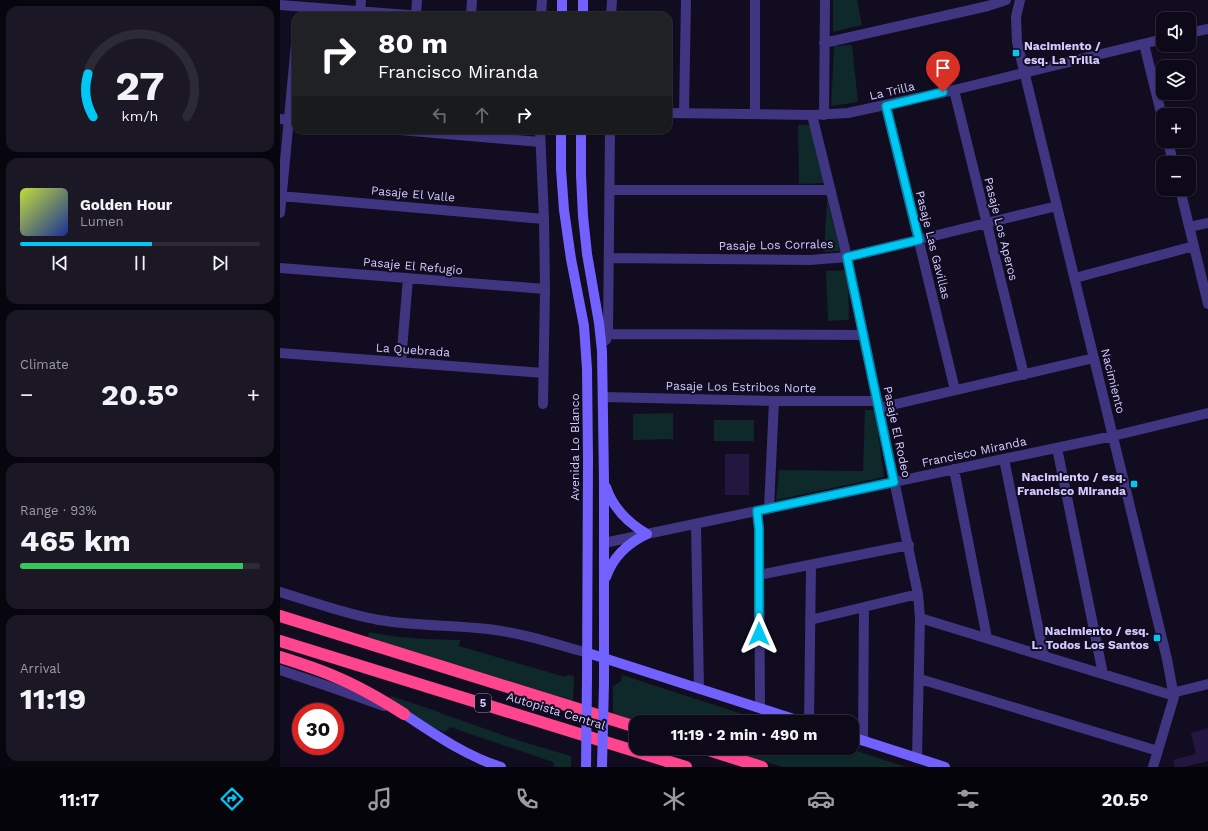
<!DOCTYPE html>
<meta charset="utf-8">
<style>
body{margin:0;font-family:"Work Sans",sans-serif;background:#1b1725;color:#f1f3f6;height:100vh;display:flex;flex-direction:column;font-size:15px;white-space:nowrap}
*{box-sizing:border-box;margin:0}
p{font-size:13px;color:#9a9aa2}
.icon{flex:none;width:22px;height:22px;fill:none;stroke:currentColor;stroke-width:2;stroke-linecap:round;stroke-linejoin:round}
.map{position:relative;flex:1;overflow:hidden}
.sheet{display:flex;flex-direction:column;gap:6px;padding:6px;background:#07050d;width:280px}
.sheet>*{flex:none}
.banner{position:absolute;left:12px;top:12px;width:380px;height:122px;border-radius:12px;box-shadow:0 1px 3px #0004,0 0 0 1px #2d2a37;background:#202124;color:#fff;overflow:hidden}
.fabs{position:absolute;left:876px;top:12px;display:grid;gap:8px}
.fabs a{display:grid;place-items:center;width:40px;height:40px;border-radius:8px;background:#0d0918;box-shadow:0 1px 3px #0004,0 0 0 1px #2d2a37;font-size:20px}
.speed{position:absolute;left:12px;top:703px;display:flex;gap:8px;font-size:20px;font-weight:700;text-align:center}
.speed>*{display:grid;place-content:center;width:52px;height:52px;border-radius:50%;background:#0d0918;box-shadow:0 1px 3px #0004,0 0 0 1px #2d2a37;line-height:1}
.speed .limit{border:6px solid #d22;background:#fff;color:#111}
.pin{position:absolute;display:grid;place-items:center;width:34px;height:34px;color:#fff;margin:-41px -17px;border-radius:50% 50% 50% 0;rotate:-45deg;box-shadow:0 0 4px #0007}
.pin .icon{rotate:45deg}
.me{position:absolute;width:44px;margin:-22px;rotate:0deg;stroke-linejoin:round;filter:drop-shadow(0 0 3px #0008)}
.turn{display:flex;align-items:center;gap:14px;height:84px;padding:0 20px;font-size:18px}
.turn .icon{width:52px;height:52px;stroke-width:2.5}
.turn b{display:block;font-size:28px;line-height:34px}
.lanes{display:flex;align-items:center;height:38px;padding:0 20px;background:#0003;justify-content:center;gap:20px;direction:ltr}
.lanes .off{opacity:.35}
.big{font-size:30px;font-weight:700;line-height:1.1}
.sheet .widget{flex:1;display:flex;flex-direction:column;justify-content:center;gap:6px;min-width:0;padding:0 14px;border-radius:12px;background:#1b1725}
.sheet .dial{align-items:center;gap:0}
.dial svg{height:104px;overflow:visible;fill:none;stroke:#2d2a37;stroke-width:7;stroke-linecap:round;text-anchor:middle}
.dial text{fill:#f1f3f6;stroke:none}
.song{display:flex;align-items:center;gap:12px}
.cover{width:48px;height:48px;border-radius:6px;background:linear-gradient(135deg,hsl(70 70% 55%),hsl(230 70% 35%))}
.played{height:4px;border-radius:2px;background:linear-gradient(90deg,#00c8f5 55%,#2d2a37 55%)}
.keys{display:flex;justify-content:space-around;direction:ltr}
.heat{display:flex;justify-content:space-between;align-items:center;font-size:22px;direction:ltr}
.charge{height:6px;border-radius:3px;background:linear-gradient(90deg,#34c759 93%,#2d2a37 0)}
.trip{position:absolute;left:349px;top:715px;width:230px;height:40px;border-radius:12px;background:#0d0918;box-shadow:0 1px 3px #0004,0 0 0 1px #2d2a37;font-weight:700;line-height:40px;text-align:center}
.dock{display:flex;height:64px;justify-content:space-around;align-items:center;background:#05040a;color:#9a9aa2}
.dock .icon{width:28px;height:28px}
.dock .active{color:#00c8f5}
.dock b{font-size:18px;color:#f1f3f6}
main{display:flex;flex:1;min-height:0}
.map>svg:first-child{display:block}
.green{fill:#0f282a}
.building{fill:#231741}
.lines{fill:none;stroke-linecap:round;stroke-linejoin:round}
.minor{stroke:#3f3580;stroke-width:10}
.tertiary{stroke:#3f3580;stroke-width:10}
.secondary{stroke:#7361ff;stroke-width:10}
.motorway{stroke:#ff458e;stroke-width:12}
.secondary-bridge{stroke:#7361ff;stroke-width:10}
.route-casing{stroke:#00829f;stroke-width:10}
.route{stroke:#00c8f5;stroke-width:7}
.poi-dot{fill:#00c8f5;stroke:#110c20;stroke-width:1.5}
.labels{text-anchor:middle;stroke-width:4;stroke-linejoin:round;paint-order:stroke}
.shield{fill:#110c20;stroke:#9a91bc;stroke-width:1}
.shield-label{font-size:11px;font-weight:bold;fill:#d5caff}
.poi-label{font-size:12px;font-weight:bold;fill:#d5caff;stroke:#110c20;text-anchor:end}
.street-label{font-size:12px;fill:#d5caff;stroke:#110c20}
</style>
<main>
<section class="sheet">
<div class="widget dial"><svg viewBox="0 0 100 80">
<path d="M14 69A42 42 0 1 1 86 69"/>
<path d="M14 69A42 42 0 0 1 10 36" stroke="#00c8f5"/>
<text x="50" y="56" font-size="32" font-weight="700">27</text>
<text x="50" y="72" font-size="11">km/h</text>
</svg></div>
<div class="widget">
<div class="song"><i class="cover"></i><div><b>Golden Hour</b><p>Lumen</p></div></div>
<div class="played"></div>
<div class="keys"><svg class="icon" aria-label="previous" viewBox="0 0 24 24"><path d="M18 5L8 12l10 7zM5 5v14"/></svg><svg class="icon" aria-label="pause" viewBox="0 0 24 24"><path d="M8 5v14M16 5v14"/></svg><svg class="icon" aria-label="next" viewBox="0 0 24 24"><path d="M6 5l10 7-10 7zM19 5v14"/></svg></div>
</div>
<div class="widget"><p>Climate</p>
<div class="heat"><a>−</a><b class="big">20.5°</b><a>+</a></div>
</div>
<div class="widget"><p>Range · 93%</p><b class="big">465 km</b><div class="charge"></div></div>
<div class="widget"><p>Arrival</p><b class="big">11:19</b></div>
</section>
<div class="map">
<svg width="928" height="767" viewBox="0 0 928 767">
<rect width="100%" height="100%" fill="#110c20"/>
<path class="green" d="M 553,0 L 577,0 L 582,25 L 553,32 Z
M 572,45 L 578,102 L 551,106 L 554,46 Z
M 518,125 L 533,125 L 546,183 L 519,184 Z
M 547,199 L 560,251 L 544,252 Z
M 568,270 L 569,320 L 548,321 L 546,271 Z
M 585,410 L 595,410 L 604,477 L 496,500 L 499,470 L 583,471 Z
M 393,413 L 393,439 L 353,440 L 353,414 Z
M 434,420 L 474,420 L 474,441 L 434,441 Z
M 89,632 C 119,639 150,639 180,640 L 179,646 L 285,677 L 288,675 L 294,676 L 293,701 L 87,639 Z
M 342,675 L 487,722 L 356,722 L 333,715 L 333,686 L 341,681 Z
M 111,696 L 159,712 L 160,713 L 240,741 L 291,756 L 291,767 L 275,767 L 273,762 L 170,727 L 165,732 L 144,724 L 106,701 Z
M 441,748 L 567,748 L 626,767 L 503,767 Z"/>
<path class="building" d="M 445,454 L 469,454 L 469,495 L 445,495 Z
M 928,728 L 928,761 L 904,767 L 895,767 L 893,760 L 916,754 L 911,733 Z"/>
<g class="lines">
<path class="minor" d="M 740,0 L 736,17 L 737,42 L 887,659 L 894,697 L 873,767
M 0,5 L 141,16
M 80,16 L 81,0
M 136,16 L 137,0
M 191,16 L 192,0
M 261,16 L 262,0
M 331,16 L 332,0
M 544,43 L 708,6 L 726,0
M 864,44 L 883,121
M 674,90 L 744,375
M 606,106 L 675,390
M 404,113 L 406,0
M 475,114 L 475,0
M 532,115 L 567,257 L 638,594 L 640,618 L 637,758
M 544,115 L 545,0
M 0,119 L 16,121
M 120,130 L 260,142
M 260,130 L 264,219 L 265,289 L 263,404
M 888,141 L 893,163
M 900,189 L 928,304
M 330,190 L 551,190
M 0,196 L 264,219
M 0,213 L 16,44
M 909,227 L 928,223
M 329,258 L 530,260 L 567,257 L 777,206
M 0,268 L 265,289
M 795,278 L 914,246
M 328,334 L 584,335
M 326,340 L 328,334 L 330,130
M 0,353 L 263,373
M 121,362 L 128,278
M 324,397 L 494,401 L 598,401
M 599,408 L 814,358
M 777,448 L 823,674
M 724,459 L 764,656
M 674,469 L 707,638
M 489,508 L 494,401
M 477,511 L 479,529 L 480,708
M 416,524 L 419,689
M 324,543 L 833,436 L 928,413
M 479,575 L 629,545
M 640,618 L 888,694 L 928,684
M 530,620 L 638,594
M 640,679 L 878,751
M 529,722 L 531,565
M 583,741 L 584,607"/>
<path class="tertiary" d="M 909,33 L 928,29
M 388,113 L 532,115 L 568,113 L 674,90 L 883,39
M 0,592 C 33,602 65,614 99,620 C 135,626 172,625 208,629 C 242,633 275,644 308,653
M 0,670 L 56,689 L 104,706"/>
<path class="secondary" d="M 282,16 L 282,0
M 303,16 L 303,0
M 281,130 L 281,169 L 284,210 L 291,259 L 304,326 L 307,369 L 308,459 L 307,680
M 301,130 L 301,175 L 303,216 L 307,254 L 319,323 L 322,351 L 324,481 L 324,683
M 326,487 C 333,508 348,523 367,534
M 326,577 C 333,557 348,543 367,534
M 308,653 L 523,722
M 124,714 C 154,734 186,756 221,767
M 572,737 L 665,767"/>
<path class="motorway" d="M 0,616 L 356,727
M 0,641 L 406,767
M 0,657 C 19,663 38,669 56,677 C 80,687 102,700 124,714
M 422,748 L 482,767"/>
<path class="secondary-bridge" d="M 306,767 L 307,680
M 322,767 L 324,683"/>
</g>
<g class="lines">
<defs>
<path id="route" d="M 479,634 L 479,529 L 477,511 L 614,482 L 567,257 L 639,240 L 606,106 L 663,92"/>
</defs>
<use href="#route" class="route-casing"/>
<use href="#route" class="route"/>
</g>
<g class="poi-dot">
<rect x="732" y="49" width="8" height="8" rx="2"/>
<rect x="850" y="480" width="8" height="8" rx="2"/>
<rect x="873" y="634" width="8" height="8" rx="2"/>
</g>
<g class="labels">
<rect class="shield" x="195" y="694" width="16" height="18" rx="3"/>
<g class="shield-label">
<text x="203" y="707">5</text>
</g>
<g class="poi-label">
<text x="744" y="50" text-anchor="start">Nacimiento /<tspan x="744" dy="14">esq. La Trilla</tspan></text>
<text x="846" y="481">Nacimiento / esq.<tspan x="846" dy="14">Francisco Miranda</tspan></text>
<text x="869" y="635">Nacimiento / esq.<tspan x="869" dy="14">L. Todos Los Santos</tspan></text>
</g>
<g class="street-label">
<text transform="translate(612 91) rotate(-13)" y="4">La Trilla</text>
<text transform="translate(133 194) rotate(5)" y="4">Pasaje El Valle</text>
<text transform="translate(721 229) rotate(76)" y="4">Pasaje Los Aperos</text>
<text transform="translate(496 245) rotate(-1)" y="4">Pasaje Los Corrales</text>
<text transform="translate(653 245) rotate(76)" y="4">Pasaje Las Gavillas</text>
<text transform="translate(133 266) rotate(5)" y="4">Pasaje El Refugio</text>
<text transform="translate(133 350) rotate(4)" y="4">La Quebrada</text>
<text transform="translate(833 381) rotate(76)" y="4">Nacimiento</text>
<text transform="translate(461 387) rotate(1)" y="4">Pasaje Los Estribos Norte</text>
<text transform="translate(617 432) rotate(78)" y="4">Pasaje El Rodeo</text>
<text transform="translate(295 447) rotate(-90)" y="4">Avenida Lo Blanco</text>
<text transform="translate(694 452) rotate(-12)" y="4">Francisco Miranda</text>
<text transform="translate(276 711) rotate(17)" y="4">Autopista Central</text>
</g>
</g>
</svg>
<div class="fabs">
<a><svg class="icon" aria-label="sound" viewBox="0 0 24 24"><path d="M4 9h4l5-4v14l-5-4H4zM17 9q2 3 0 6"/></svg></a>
<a><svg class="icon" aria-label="layers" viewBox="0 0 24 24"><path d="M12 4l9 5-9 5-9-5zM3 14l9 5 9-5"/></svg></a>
<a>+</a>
<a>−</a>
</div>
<div class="speed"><div class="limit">30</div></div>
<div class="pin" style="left:663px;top:92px;background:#d93025"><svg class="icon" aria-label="arrive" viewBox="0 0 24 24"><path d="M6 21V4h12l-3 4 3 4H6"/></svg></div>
<svg class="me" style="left:479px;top:634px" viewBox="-20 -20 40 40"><path d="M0-17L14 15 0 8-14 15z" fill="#00c8f5" stroke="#fff" stroke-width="4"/></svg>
<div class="trip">11:19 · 2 min · 490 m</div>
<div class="banner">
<div class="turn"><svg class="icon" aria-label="right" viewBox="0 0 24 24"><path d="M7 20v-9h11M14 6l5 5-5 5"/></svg><div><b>80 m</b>Francisco Miranda</div></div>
<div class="lanes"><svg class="icon off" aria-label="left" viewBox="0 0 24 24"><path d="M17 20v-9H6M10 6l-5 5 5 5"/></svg><svg class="icon off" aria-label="ahead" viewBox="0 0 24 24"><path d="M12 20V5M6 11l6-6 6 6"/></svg><svg class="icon" aria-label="right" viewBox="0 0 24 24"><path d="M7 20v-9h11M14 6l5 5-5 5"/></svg></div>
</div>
</div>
</main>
<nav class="dock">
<b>11:17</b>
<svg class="icon active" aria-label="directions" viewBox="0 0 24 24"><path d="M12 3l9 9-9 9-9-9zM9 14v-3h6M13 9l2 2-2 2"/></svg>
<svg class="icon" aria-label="music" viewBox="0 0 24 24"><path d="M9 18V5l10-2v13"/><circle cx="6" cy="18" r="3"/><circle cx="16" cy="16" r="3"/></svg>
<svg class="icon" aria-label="phone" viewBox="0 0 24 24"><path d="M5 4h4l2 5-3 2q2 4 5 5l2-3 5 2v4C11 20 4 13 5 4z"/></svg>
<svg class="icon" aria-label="climate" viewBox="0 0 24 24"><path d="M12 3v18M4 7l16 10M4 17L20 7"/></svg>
<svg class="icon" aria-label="car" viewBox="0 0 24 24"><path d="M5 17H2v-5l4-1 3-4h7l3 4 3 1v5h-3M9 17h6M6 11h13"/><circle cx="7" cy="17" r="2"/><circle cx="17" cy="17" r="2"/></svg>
<svg class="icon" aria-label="filters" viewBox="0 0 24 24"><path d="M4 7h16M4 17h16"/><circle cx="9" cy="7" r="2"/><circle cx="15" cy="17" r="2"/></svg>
<b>20.5°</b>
</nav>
